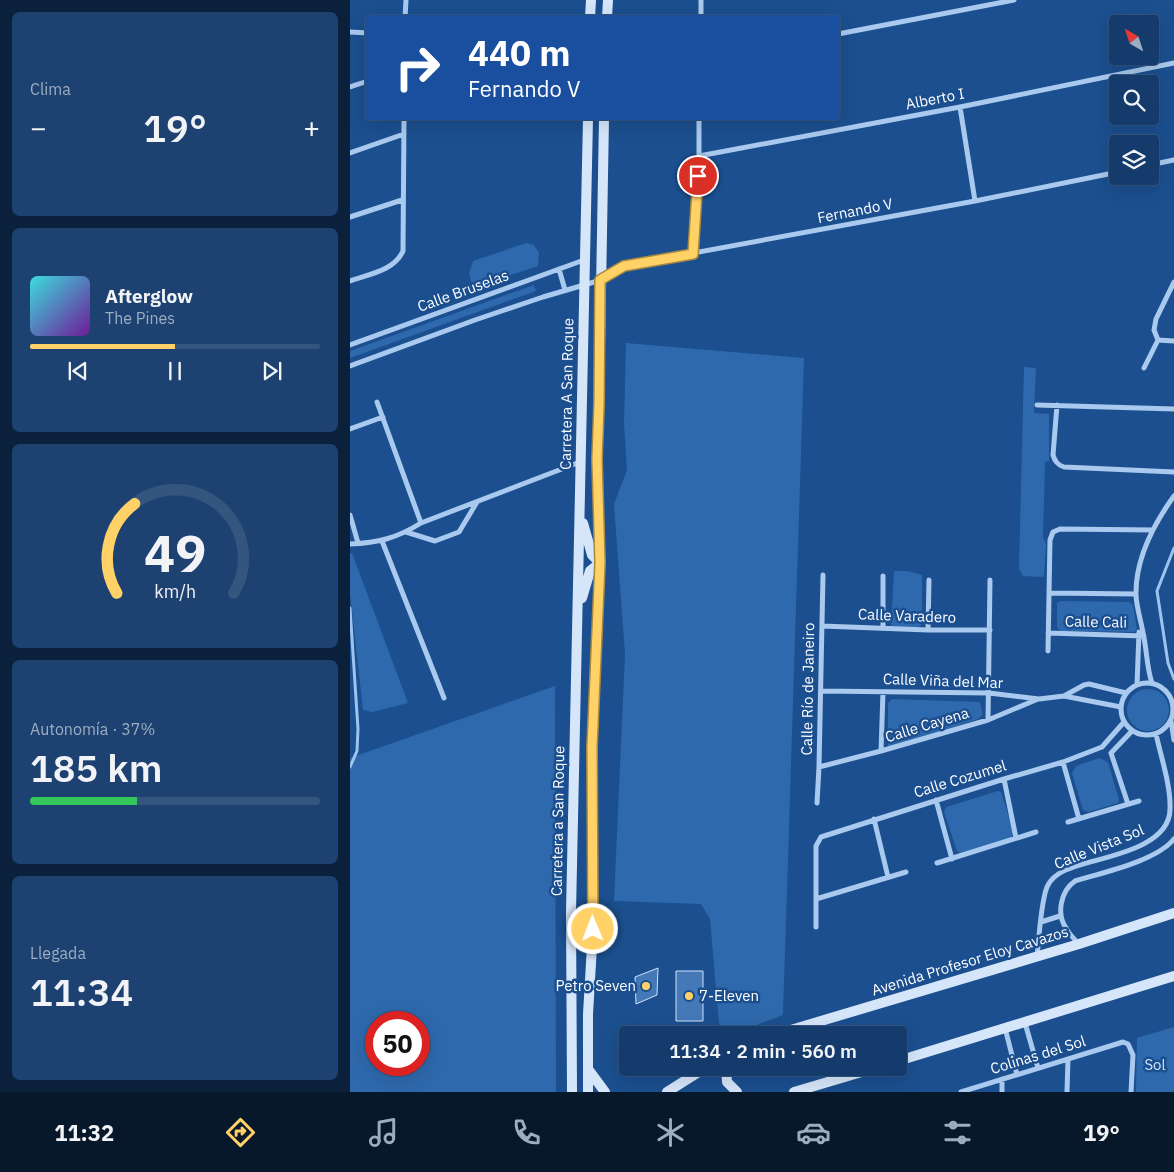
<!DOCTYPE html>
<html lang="es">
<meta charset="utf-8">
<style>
body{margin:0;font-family:"IBM Plex Sans",sans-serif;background:#1d4271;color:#f1f3f6;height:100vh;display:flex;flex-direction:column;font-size:19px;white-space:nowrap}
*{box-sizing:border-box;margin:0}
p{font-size:16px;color:#9dadc1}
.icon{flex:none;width:28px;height:28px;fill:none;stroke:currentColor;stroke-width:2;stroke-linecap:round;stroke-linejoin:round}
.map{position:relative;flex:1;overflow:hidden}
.sheet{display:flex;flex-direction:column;gap:12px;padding:12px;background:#0b203b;width:350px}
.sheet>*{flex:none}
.top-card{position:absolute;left:15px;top:15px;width:475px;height:105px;border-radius:5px;box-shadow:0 5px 20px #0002,0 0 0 1px #33557e;background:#1a4fa0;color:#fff;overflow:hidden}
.needle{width:32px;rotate:321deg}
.controls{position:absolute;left:759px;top:15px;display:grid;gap:10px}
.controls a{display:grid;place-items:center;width:50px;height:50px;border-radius:5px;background:#143b6b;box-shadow:0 5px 20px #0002,0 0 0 1px #33557e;font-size:25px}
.speed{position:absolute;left:15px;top:1011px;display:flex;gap:10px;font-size:25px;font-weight:700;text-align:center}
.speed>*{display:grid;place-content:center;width:65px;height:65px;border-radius:50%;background:#143b6b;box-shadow:0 5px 20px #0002,0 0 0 1px #33557e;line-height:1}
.speed .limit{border:8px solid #d22;background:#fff;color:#111}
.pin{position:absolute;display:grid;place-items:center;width:42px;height:42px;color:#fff;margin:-21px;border:2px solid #fff;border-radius:50%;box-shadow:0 1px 5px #0007}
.me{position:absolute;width:55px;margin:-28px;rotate:359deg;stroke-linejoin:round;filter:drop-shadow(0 0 4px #0008)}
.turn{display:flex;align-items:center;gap:18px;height:105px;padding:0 20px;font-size:22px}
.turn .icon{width:65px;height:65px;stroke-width:2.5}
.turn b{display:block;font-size:35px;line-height:42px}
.big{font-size:38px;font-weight:600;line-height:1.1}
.sheet .tile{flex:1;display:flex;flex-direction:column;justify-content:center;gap:8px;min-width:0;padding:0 18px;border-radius:8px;background:#1d4271}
.sheet .dial{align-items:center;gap:0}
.dial svg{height:130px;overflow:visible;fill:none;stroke:#33557e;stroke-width:7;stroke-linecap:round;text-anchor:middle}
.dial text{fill:#f1f3f6;stroke:none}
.song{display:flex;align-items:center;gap:15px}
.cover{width:60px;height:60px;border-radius:8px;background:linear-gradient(135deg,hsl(180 70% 55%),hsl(280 70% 35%))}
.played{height:5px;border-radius:2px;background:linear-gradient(90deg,#ffd166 50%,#33557e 50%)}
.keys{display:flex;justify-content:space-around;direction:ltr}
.heat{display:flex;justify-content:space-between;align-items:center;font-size:28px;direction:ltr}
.charge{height:8px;border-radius:4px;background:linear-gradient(90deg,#34c759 37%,#33557e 0)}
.trip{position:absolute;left:269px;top:1026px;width:288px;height:50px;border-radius:5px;background:#143b6b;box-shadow:0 5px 20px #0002,0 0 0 1px #33557e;font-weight:600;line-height:50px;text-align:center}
.menu{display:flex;height:80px;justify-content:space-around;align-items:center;background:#08182b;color:#9dadc1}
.menu .icon{width:35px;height:35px}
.menu .current{color:#ffd166}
.menu b{font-size:22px;color:#f1f3f6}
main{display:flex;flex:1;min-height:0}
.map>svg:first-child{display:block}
.green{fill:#2e69ad;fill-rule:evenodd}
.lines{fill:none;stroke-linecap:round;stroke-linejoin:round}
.stream{stroke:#9cc4f0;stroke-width:3}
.building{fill:#4478b7;stroke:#cfe3fa}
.minor{stroke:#a9c9ee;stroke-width:5}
.secondary{stroke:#d6e6fa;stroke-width:10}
.route-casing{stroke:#a68842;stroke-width:12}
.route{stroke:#ffd166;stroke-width:9}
.poi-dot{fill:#ffd166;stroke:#1b4f8f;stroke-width:2}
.labels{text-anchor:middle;stroke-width:5;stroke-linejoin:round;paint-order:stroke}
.street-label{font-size:15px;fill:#fff;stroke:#1b4f8f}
.poi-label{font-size:15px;fill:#fff;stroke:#1b4f8f;text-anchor:end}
.park-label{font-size:15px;fill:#cfe3fa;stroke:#1b4f8f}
</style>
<main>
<section class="sheet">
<div class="tile"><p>Clima</p>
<div class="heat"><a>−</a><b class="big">19°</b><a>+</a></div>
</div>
<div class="tile">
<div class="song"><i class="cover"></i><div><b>Afterglow</b><p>The Pines</p></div></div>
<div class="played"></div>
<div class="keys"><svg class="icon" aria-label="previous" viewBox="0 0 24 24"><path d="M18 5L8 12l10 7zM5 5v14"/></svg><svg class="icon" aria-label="pause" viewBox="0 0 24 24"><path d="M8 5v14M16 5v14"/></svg><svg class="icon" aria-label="next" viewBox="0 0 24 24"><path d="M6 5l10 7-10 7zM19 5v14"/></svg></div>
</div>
<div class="tile dial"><svg viewBox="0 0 100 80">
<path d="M14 69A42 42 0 1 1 86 69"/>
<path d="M14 69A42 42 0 0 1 25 14" stroke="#ffd166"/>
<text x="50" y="56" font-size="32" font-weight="700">49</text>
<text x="50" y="72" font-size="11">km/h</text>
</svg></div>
<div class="tile"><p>Autonomía · 37%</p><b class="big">185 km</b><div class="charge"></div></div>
<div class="tile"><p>Llegada</p><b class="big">11:34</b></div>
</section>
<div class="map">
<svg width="824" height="1092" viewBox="0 0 824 1092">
<rect width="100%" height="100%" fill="#1b4f8f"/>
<path class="green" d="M 176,243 L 184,245 L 189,253 L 188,266 L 128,286 L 121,282 L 119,273 L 123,261 Z
M 184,285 L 186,291 L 0,358 L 0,351 Z
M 276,343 L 454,358 L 433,1015 L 381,1035 L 370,1035 L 360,919 L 351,904 L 264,901 L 275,654 L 264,504 L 277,470 L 274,423 Z
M 674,367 L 686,368 L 684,413 L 699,414 L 699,461 L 695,462 L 693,537 L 696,544 L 694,577 L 673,576 L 669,569 Z
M 2,553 L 58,703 L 23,712 L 13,710 L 0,593 L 0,554 Z
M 544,571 L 557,571 L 572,575 L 572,624 L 568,628 L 541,627 Z
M 710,601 L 779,602 L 783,605 L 787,630 L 784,632 L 711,631 L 707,628 L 707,603 Z
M 205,686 L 206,1092 L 0,1092 L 0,758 ZM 26,1022 L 69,1022 L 69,1065 L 26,1065 Z
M777 710a21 21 0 1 1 42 0a21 21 0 1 1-42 0Z
M 542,699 L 630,702 L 633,714 L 628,719 L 541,748 L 538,746 L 538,703 Z
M 749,758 L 758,762 L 769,800 L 768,803 L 738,812 L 733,810 L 722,773 L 726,766 Z
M 648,791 L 651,792 L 664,833 L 661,838 L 611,853 L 607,851 L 594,812 L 596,807 Z
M 824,1027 L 824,1092 L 786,1092 L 787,1038 Z"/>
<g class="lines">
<path class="stream" d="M 824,548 L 807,591 L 818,663 L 824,679
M 0,608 L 8,729 L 7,751 L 0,767"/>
</g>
<path class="building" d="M 308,968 L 307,995 L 286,1004 L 285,977 Z
M 326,971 L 353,971 L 353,1021 L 326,1021 Z"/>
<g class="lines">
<path class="minor" d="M 55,18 L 56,0
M 351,18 L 351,0
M 0,32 L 18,33
M 488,34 L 664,0
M 0,87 L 18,81
M 610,107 L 625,201
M 0,153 L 54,134
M 349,156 L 610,107 L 824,63
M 800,165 L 824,160
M 0,217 L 52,200
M 343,255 L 349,156 L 349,118
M 209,269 L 215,290
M 0,281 C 19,274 44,271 53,251 L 54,118
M 808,340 L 824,341
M 0,345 L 234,260
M 0,366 L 125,320 L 193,297 L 251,280 L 273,266 L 625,201 L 768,172
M 794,368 L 808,340 L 804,330 L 806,319 L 824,282
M 27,402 L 71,523
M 687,405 L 824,409
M 707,405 L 703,455 C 705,462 708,465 714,467 L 824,472
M 0,429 L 33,417
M 0,515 L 8,543
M 56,532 L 85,541 L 109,532 L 127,502
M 32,541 L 94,698
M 0,544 C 28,543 47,538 71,523 L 230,462
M 700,593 L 786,594
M 472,626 L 578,630 L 640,630
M 533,628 L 533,576
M 578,630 L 579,580
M 698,633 L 794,636
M 698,651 L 700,540 L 703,532 L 710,529 L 803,530
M771 709a26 26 0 1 1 52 0a26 26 0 1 1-52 0Z
M 802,683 C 797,669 797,653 794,638 C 792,624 787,610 786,596 C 785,559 803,525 824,496
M 787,685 L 789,632
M 471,691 L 639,693 L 689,699 L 714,696 L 771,707
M 714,696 L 734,685 L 739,684 L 776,693
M 638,720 L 640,580
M 821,721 L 824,740
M 531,751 L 533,692
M 761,753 L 778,804
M 761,753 L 782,731
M 713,762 L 729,819
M 469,767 L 531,751 L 638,720 L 688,699
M 654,779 L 666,838
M 586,800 L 602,859
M 467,803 L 469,767 L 473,575
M 524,819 L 538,877
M 718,822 L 789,801
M 587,863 L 686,832
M 466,899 L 556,872
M 691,922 L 710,916
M 466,927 L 466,846 L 471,837 L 654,779 L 713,762 L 752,747 L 774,722
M 729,944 C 724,939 719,934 716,928 C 706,913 711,891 725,881 C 751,873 807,861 824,839
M 687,956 C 689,940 691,897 698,885 C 705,872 720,868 733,864 C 760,856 820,846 820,809 C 821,786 811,757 806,734
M 675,1023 L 688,1068
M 655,1028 L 667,1075
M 611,1092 L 773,1042 L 778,1044 L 783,1055 L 781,1092
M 652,1092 L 652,1079
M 717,1092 L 718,1059"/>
<path class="secondary" d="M 240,18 L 241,0
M 257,18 L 258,0
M 232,598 L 240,571 L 250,563 L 242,555 L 233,523
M 424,1035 L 729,944 L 824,913
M 548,1061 L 824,976
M 376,1068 L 377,1082 L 387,1092
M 238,1069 L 255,1092
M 222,1092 L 221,912 L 238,118
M 238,1092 L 238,1014 L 243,929 L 242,747 L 250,563 L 247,459 L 249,405 L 254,118
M 317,1092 L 355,1068
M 444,1092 L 525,1068"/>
</g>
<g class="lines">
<defs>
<path id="route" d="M 243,929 L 242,747 L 250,563 L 247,459 L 249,405 L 250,280 L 274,266 L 343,254 L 348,176"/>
</defs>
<use href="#route" class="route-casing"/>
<use href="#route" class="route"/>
</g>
<g class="poi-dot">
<circle cx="296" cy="986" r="5"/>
<circle cx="339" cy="996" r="5"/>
</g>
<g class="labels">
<g class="street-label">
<text transform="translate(585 99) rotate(-11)" y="5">Alberto I</text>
<text transform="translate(505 211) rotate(-11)" y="5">Fernando V</text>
<text transform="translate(113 291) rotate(-20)" y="5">Calle Bruselas</text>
<text transform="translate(217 394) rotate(-89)" y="5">Carretera A San Roque</text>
<text transform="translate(557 616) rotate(2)" y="5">Calle Varadero</text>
<text transform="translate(746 622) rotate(1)" y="5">Calle Cali</text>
<text transform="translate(593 681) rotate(2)" y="5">Calle Viña del Mar</text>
<text transform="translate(458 689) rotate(-89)" y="5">Calle Río de Janeiro</text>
<text transform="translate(577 725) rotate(-17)" y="5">Calle Cayena</text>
<text transform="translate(610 779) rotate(-17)" y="5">Calle Cozumel</text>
<text transform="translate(208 821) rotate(-89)" y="5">Carretera a San Roque</text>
<text transform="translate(749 847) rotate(-22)" y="5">Calle Vista Sol</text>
<text transform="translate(620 961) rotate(-17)" y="5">Avenida Profesor Eloy Cavazos</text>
<text transform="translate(688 1055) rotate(-17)" y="5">Colinas del Sol</text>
</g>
<g class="poi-label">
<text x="286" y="991">Petro Seven</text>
<text x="349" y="1001" text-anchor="start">7-Eleven</text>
</g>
<g class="park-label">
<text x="805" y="1070">Sol</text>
</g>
</g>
</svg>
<div class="controls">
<a><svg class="needle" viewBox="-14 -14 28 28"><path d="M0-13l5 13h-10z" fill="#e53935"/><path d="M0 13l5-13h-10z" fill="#9dadc1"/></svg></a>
<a><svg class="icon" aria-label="search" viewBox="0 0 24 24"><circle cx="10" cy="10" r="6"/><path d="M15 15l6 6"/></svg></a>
<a><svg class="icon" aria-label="layers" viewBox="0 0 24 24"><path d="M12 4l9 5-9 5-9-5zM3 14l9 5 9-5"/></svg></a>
</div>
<div class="speed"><div class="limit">50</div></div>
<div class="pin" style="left:348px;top:176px;background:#d93025"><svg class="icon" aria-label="arrive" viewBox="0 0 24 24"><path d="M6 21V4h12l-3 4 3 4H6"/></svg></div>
<svg class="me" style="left:243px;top:929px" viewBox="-20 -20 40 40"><circle r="17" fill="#ffd166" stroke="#fff" stroke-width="3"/><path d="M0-11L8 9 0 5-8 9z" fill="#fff"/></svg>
<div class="trip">11:34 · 2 min · 560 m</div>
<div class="top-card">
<div class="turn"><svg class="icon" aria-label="right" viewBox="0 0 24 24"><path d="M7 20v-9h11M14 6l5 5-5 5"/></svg><div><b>440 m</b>Fernando V</div></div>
</div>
</div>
</main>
<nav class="menu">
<b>11:32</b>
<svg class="icon current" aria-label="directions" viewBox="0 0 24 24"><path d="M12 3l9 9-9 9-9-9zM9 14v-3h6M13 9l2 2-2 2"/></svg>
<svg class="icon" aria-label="music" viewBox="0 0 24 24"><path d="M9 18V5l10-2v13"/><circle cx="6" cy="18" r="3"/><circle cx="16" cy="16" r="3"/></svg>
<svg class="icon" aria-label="phone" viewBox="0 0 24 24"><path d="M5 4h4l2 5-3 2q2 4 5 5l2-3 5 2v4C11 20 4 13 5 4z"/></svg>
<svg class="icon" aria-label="climate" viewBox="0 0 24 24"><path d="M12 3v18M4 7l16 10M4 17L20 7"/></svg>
<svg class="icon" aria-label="car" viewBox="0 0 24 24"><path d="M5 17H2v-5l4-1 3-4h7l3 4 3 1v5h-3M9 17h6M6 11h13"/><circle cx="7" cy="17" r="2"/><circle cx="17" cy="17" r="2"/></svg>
<svg class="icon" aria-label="filters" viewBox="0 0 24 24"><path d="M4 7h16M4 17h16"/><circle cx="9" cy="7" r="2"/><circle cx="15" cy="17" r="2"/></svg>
<b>19°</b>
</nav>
